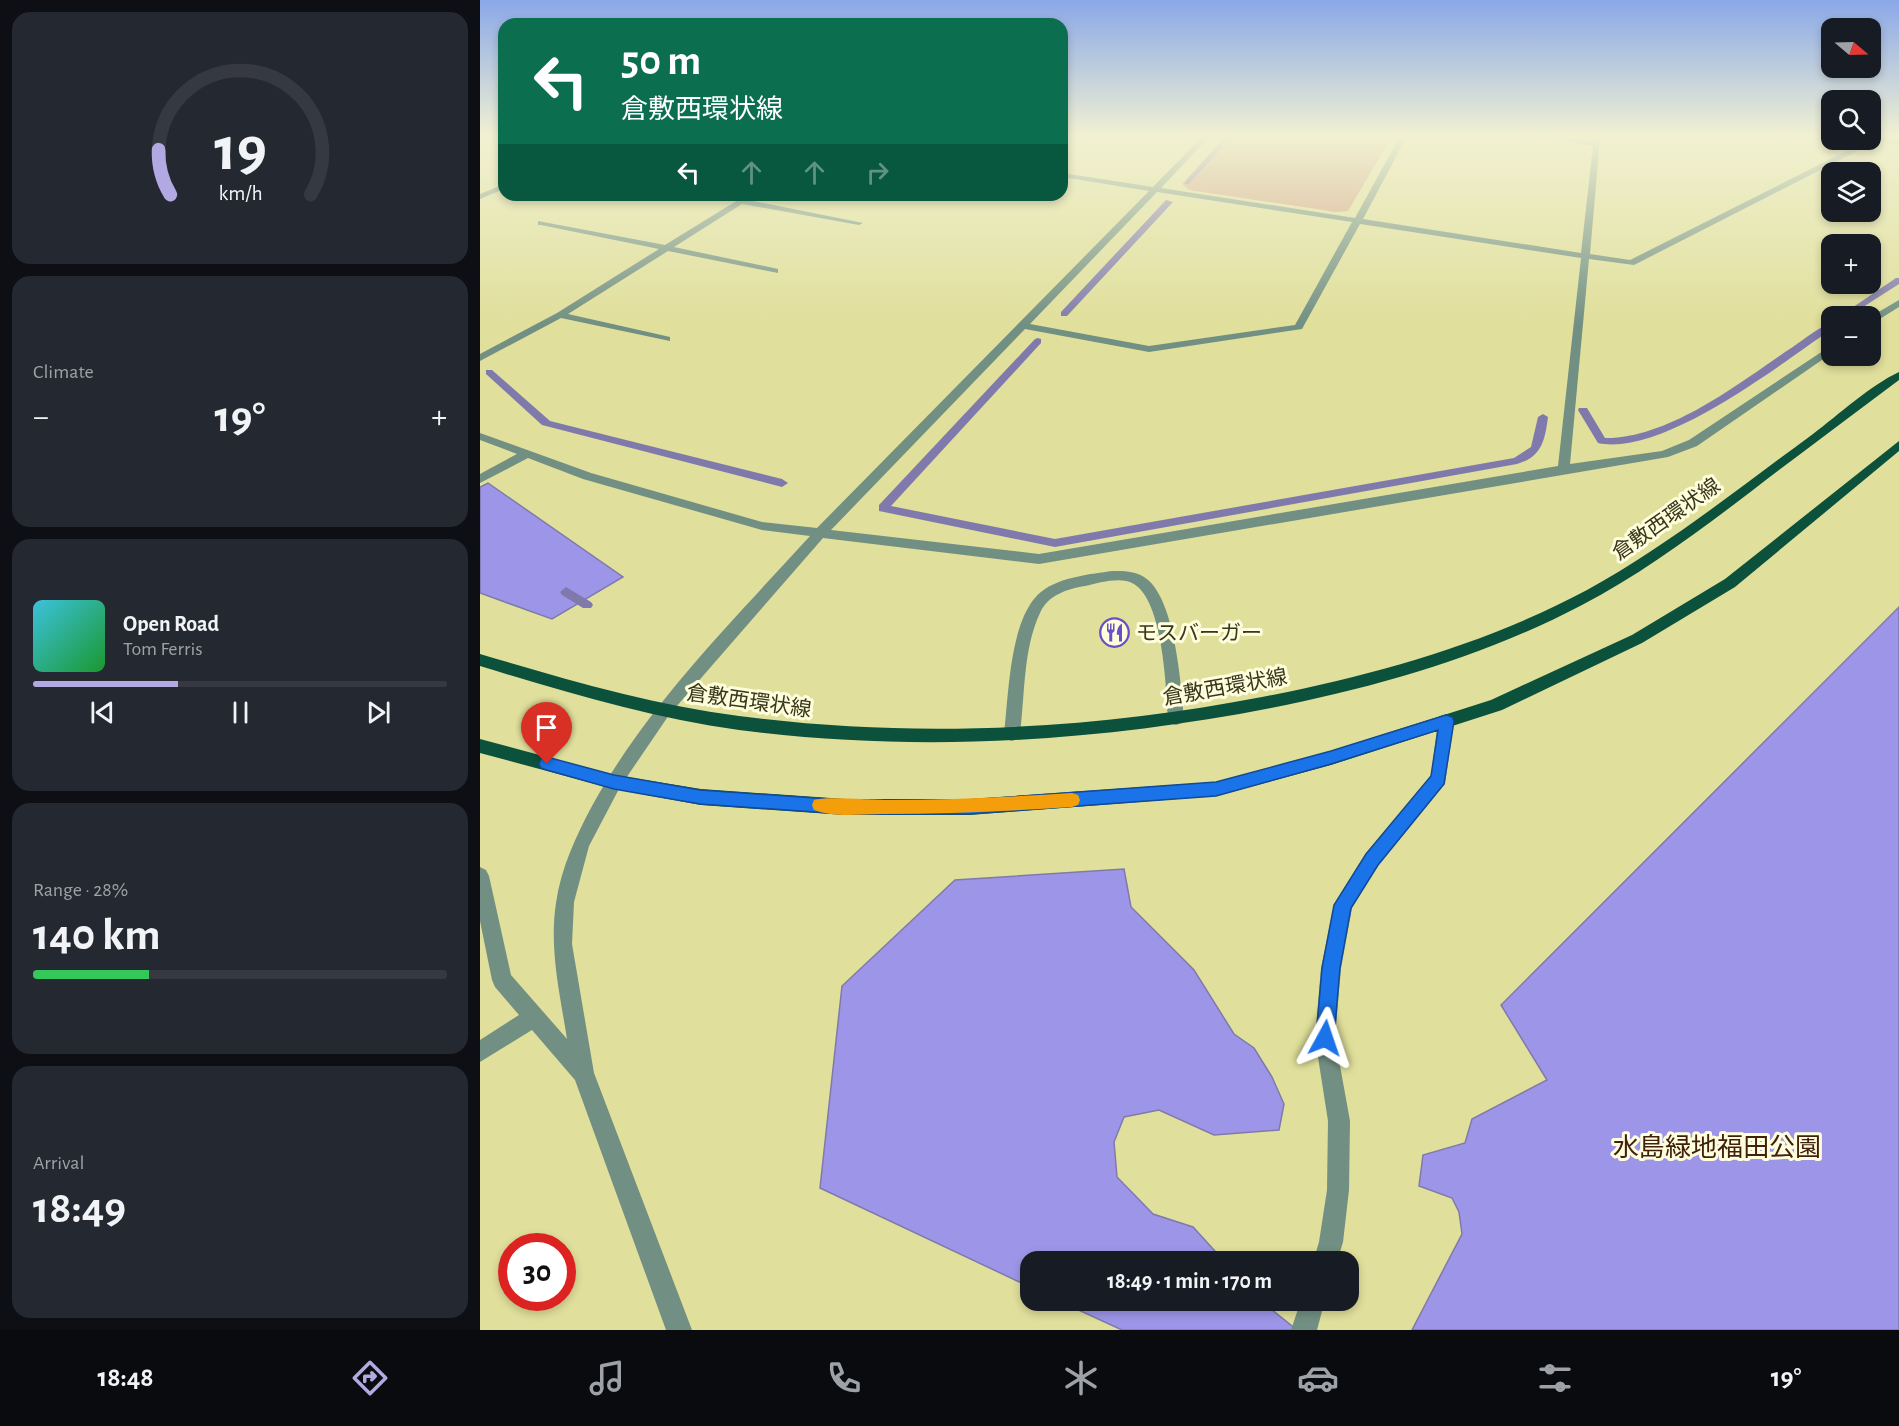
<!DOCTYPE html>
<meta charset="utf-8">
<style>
body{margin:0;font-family:"Alegreya Sans","Noto Sans JP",sans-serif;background:#242831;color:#f1f3f6;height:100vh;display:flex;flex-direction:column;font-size:22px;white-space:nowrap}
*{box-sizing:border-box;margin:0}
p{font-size:20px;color:#9ea1a6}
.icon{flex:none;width:33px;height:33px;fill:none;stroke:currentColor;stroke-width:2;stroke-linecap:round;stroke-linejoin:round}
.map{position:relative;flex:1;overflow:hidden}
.sheet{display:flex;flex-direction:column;gap:12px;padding:12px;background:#0d0f14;width:480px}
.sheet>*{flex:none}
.top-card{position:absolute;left:18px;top:18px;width:570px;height:183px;border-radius:18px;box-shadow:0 3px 9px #0003;background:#0b6e4f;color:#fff;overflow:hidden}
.needle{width:39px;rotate:109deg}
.tools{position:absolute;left:1341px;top:18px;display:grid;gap:12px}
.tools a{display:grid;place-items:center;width:60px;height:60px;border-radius:12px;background:#171b24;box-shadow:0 3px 9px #0003;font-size:30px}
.speed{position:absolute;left:18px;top:1233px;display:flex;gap:12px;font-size:30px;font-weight:700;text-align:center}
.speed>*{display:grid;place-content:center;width:78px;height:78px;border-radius:50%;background:#171b24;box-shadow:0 3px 9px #0003;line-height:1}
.speed .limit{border:9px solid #d22;background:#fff;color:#111}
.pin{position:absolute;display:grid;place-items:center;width:51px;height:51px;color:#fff;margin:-62px -26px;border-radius:50% 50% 50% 0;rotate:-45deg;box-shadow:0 0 6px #0007}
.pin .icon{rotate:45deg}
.me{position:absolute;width:66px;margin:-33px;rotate:5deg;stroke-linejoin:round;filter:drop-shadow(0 0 4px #0008)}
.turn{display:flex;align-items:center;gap:21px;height:126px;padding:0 24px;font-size:27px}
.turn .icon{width:78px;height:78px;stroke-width:2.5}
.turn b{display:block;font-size:42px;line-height:51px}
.lanes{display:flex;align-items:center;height:57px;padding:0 24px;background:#0003;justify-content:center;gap:30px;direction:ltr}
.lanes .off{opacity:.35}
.big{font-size:45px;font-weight:600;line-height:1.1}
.sheet .tile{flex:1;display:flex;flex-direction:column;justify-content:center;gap:9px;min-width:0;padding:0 21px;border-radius:18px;background:#242831}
.sheet .dial{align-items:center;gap:0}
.dial svg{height:156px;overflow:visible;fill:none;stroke:#363941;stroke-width:7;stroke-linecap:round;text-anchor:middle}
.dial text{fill:#f1f3f6;stroke:none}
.song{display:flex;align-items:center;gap:18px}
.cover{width:72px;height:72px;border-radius:9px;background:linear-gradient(135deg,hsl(190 70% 55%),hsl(130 70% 35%))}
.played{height:6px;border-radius:3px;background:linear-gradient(90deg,#b3a9e2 35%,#363941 35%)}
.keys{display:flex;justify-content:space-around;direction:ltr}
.heat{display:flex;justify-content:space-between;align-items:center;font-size:33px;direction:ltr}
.charge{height:9px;border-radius:4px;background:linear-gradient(90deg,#34c759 28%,#363941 0)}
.trip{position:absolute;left:540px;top:1251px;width:339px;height:60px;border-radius:18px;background:#171b24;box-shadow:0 3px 9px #0003;font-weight:600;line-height:60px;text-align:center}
.dock{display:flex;height:96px;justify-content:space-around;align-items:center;background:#090b0e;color:#9ea1a6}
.dock .icon{width:42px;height:42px}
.dock .selected{color:#b3a9e2}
.dock b{font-size:27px;color:#f1f3f6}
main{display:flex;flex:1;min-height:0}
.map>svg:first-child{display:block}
.green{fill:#d09c82}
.water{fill:#9d96e8;stroke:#7f7aab;stroke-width:1.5}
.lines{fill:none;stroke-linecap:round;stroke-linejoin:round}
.stream{fill:#7f7aab;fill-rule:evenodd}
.minor{fill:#718f82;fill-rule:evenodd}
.major{fill:#0c513c;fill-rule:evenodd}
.route{fill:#1a73e8;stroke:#114b97;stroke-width:1.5}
.slow{fill:#f59e0b}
.labels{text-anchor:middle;stroke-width:6;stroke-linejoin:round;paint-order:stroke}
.street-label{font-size:21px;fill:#38371c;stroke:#fefedd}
.poi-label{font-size:21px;fill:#38371c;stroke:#fefedd;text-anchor:start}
.near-park-label{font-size:26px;fill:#41200e;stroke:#fefedd}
</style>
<main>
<section class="sheet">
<div class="tile dial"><svg viewBox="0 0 100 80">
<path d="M14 69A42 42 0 1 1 86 69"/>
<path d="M14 69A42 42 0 0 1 8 46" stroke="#b3a9e2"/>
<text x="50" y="56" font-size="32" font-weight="700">19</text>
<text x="50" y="72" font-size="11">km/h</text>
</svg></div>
<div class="tile"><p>Climate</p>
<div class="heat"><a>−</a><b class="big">19°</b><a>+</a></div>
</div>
<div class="tile">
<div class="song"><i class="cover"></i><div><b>Open Road</b><p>Tom Ferris</p></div></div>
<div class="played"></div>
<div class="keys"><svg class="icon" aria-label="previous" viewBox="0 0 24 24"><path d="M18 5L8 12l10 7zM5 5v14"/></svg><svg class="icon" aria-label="pause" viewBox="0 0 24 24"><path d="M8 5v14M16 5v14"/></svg><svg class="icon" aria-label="next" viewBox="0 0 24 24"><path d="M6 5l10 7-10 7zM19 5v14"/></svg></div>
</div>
<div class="tile"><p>Range · 28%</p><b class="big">140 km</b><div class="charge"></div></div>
<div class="tile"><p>Arrival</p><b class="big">18:49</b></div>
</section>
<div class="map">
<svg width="1419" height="1330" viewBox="0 0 1419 1330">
<rect width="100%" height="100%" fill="#e0df9b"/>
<path class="green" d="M 744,138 L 911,138 L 868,211 L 856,212 L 709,190 L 702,184 Z"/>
<path class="water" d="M 8,483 L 143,577 L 72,619 L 0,593 L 0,487 Z
M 1419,607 L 1419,1330 L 932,1330 L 982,1234 L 979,1212 L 972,1198 L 939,1186 L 943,1155 L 985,1143 L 992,1119 L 1067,1080 L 1021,1005 Z
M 644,869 L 651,907 L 714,970 L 754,1034 L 774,1048 L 792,1077 L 804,1104 L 799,1130 L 734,1135 L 679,1110 L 644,1117 L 634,1142 L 637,1177 L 673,1214 L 713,1227 L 744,1261 L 550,1262 L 550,1287 L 340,1188 L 362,986 L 475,880 Z
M 579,1301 L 781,1301 L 817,1330 L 642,1330 Z"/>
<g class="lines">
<path class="stream" d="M 744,138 L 751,138 L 709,184 L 705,184 L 705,182 Z
M 686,200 L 693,202 L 587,316 L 581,316 L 581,312 Z
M 1416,278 L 1419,278 L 1419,284 L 1369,316 L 1360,316 Z
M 1352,322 L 1352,329 C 1299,365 1182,457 1118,443 L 1098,410 L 1099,408 L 1107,408 L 1125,438 C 1186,439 1256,386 1305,352 C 1320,343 1335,329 1352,322 Z
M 558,338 L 561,339 L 561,343 L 411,506 L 575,539 L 1034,458 L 1051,447 L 1058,417 L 1063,414 L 1068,417 C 1065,440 1062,457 1037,464 L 575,547 L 399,511 L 399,505 L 555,339 Z
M 6,370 L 12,370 L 70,421 L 302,479 L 308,483 L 302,487 L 62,425 L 6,374 Z
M 86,587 L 111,602 L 113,605 L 111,608 L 103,608 L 82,595 L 80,592 Z"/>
<path class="minor" d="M 721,138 L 728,138 L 681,188 L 875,218 L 919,138 L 926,138 L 883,219 L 1101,253 L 1113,146 L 1070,138 L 1113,141 L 1113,138 L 1120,138 L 1110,254 L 1150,260 L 1392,138 L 1408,138 L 1419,142 L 1419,146 L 1399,140 L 1154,265 L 1109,259 L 1090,464 L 1182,451 L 1209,440 L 1352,345 L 1352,353 L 1217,446 L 1188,457 L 559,564 L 343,538 L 189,715 L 140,787 L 109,846 L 94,902 L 92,944 L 114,1073 L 212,1330 L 186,1330 L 95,1080 L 52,1030 L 0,1062 L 0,1040 L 39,1015 L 15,987 L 12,980 L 0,921 L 0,867 L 6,870 L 9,876 L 31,975 L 87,1039 C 80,994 69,949 76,903 C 81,868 96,836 112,806 C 168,704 252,622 330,536 L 282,530 L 103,479 L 48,458 L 0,483 L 0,474 L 37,454 L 0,440 L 0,433 L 111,473 L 282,522 L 337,528 L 669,191 L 582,177 L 582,173 L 673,187 ZM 677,192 L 872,222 L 815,325 L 669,346 L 550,324 ZM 880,224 L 1101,258 L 1078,466 L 559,554 L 351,530 L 545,329 L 669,352 L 822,329 Z
M 24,184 L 24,189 L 0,199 L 0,194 Z
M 266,195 L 275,195 L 268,200 L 383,223 L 379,225 L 262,204 L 194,247 L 298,269 L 298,273 L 188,251 L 88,314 L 190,337 L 190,341 L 81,318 L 0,361 L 0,354 L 77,313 L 179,249 L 61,225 L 58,225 L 58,221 L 185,245 Z
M 1419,300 L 1419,307 L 1390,325 L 1390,317 Z
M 632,571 C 643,571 655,571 664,577 C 695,596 701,684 704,718 L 702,723 L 696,725 L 690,723 L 688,718 C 686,686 683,602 654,584 C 641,576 619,583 605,586 C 587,589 568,595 560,613 C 543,649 545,695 540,734 L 538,739 L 532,741 L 526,739 L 524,734 C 529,695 529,612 565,589 C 583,577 611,574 632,571 Z
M 966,714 L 972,716 L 974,721 L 965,784 L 898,866 L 872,908 L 861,968 L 855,1038 L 870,1121 L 869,1190 L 863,1242 L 857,1262 L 833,1262 L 839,1242 L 847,1190 L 848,1121 L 835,1038 L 841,968 L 854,905 L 886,854 L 951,776 L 958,721 L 960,716 Z
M 821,1300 L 845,1300 L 837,1330 L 811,1330 Z"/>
<path class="major" d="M 1419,372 L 1419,380 C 1370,417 1321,453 1273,490 C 1218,532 1163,573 1102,605 C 1005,656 898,687 791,708 C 616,742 437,753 259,730 C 171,718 85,692 0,666 L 0,654 C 85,679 171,705 259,716 C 433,739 610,730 782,697 C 895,675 1006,644 1107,590 C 1187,546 1259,488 1333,434 C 1358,415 1391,385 1419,372 Z
M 1419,441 L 1419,451 L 1255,587 L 1162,643 L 1022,710 L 851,765 L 736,796 L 489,815 L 365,815 L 221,805 L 134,789 L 0,753 L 0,739 L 134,775 L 221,789 L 365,799 L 489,799 L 736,782 L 851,751 L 1011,700 L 1152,635 L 1245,579 Z"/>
</g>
<linearGradient id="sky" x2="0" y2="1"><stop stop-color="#8aa8e8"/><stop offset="0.42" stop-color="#f1f1d2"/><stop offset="1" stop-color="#f1f1d2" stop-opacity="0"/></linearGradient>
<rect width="1419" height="325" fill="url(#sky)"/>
<path class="route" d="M 966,715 L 972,717 L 974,721 L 964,784 L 898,865 L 871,908 L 860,968 L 854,1038 L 852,1045 L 845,1048 L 838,1045 L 836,1038 L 842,968 L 854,905 L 886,854 L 951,776 L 958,730 L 851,764 L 736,796 L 489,814 L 364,814 L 220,804 L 134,789 L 67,770 L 61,768 L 59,764 L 61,759 L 67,757 L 134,775 L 220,790 L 364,800 L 489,800 L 736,782 L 851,751 Z"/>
<path class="slow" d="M 592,793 L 598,795 L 600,800 L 598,805 L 592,807 C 529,811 467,814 403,814 C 381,814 355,818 334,810 L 332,805 L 334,800 C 344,796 393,800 408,800 C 470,800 531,797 592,793 Z"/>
<defs>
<symbol id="restaurant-ring" viewBox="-11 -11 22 22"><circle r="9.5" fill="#fefedd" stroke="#674fc9" stroke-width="1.5"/><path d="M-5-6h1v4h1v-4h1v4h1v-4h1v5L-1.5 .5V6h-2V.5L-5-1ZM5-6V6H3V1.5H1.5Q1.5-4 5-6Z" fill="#674fc9"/></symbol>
</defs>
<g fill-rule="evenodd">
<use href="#restaurant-ring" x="618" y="616" width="33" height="33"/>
</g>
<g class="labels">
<g class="street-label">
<text transform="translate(1186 519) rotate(-35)" y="7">倉敷西環状線</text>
<text transform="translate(745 687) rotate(-10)" y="7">倉敷西環状線</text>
<text transform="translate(269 701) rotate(8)" y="7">倉敷西環状線</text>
</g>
<g class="poi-label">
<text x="656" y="640">モスバーガー</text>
</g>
<g class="near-park-label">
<text x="1237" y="1156">水島緑地福田公園</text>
</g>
</g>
</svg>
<div class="tools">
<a><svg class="needle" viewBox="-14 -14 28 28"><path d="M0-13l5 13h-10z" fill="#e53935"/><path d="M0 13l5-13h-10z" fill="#9ea1a6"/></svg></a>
<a><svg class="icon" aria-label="search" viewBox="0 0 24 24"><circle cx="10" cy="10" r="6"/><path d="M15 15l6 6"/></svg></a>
<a><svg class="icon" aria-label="layers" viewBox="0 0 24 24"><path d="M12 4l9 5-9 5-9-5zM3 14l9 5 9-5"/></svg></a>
<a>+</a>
<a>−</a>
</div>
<div class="speed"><div class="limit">30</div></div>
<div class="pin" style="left:67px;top:764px;background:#d93025"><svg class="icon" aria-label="arrive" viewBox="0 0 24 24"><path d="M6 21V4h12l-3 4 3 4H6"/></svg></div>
<svg class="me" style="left:845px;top:1038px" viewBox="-20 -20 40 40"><path d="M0-17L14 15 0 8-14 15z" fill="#1a73e8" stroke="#fff" stroke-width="4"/></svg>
<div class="trip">18:49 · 1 min · 170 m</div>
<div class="top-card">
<div class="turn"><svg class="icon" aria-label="left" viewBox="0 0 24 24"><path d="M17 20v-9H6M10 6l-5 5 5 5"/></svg><div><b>50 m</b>倉敷西環状線</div></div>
<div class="lanes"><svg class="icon" aria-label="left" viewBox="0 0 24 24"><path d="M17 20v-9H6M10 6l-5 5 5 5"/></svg><svg class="icon off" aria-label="ahead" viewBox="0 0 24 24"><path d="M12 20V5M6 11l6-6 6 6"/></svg><svg class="icon off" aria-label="ahead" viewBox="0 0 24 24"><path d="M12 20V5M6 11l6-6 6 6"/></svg><svg class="icon off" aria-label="right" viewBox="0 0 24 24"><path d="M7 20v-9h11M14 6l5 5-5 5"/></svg></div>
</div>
</div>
</main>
<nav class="dock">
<b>18:48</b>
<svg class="icon selected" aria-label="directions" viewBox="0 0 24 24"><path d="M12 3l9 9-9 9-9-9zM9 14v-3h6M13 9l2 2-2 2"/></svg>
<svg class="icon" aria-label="music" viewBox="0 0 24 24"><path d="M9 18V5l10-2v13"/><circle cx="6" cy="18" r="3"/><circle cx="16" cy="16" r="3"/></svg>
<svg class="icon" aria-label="phone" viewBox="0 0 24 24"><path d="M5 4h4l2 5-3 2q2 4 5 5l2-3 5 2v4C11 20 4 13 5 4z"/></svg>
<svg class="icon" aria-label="climate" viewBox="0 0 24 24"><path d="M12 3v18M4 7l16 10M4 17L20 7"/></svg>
<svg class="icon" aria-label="car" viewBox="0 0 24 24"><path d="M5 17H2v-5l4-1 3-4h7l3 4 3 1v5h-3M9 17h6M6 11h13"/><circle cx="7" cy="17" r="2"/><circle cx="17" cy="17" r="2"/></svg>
<svg class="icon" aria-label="filters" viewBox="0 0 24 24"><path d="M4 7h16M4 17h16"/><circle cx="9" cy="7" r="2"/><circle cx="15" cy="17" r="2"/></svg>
<b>19°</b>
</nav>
